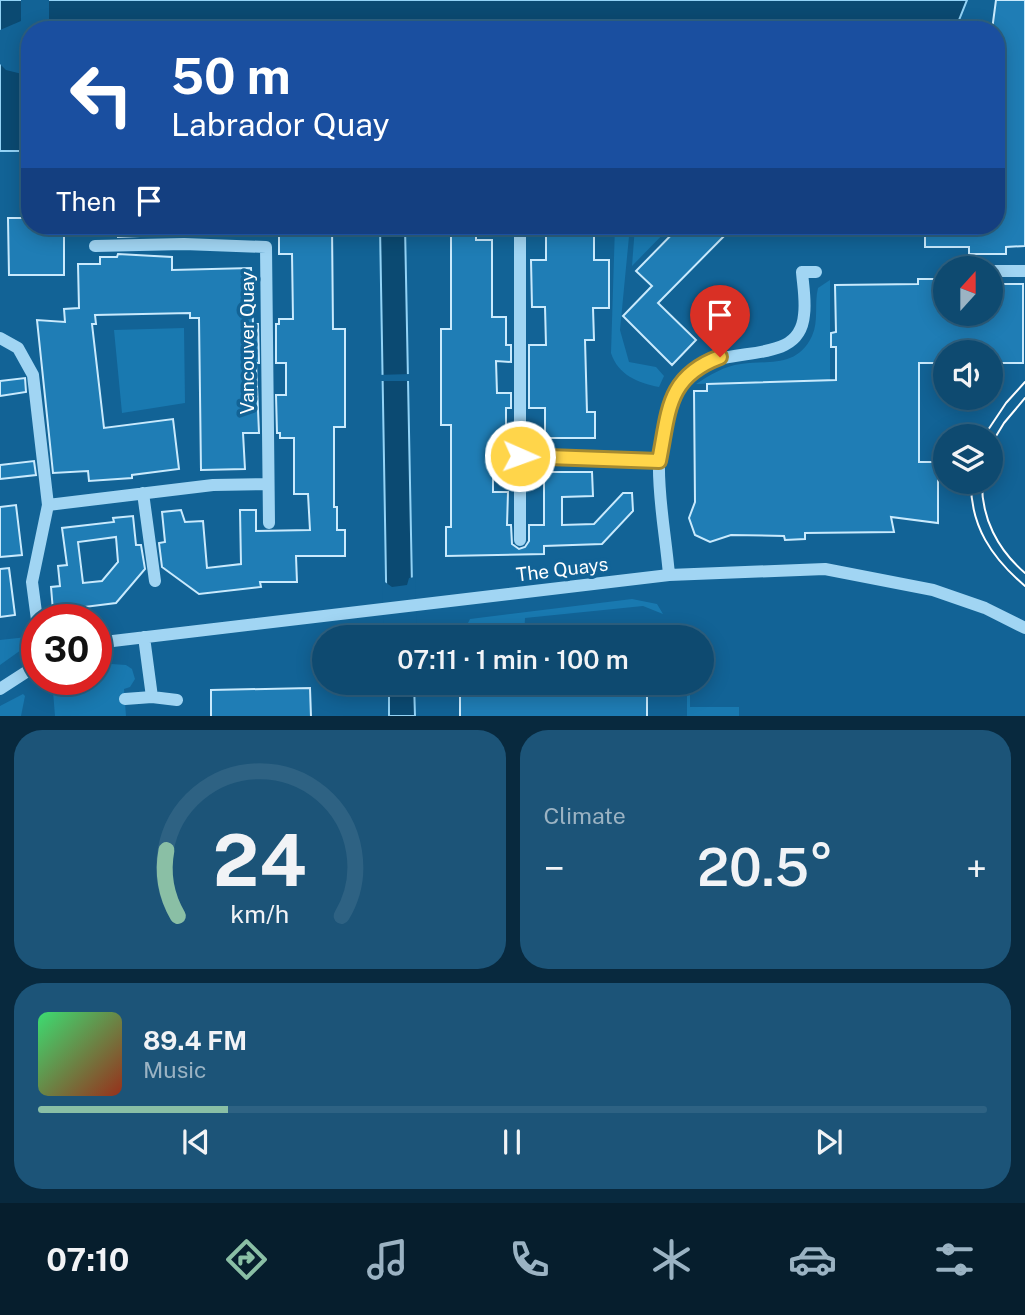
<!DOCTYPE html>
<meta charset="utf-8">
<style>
body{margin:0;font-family:"Public Sans",sans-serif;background:#1c5478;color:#f1f3f6;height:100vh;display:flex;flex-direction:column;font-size:26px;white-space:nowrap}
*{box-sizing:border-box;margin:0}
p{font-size:23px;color:#9bb3c3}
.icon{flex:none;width:38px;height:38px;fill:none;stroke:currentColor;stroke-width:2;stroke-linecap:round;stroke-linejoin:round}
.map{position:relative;height:716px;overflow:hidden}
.details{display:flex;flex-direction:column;gap:14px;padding:14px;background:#08293e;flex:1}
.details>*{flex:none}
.guide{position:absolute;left:21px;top:21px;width:984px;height:214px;border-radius:28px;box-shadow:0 4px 18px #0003,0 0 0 2px #2e6283;background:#1a4fa0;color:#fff;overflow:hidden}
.needle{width:46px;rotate:21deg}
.controls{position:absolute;left:933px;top:256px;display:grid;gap:14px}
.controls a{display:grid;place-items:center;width:70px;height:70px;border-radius:50%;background:#0e4a70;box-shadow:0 4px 18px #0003,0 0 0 2px #2e6283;font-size:35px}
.speed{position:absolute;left:21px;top:604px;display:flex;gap:14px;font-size:35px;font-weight:700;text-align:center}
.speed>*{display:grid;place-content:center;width:91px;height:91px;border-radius:50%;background:#0e4a70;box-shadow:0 4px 18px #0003,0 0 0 2px #2e6283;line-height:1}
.speed .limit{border:10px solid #d22;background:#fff;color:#111}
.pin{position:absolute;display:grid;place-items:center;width:60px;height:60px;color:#fff;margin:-72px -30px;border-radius:50% 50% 50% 0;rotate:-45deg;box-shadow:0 0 7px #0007}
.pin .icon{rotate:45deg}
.me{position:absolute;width:77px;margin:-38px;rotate:92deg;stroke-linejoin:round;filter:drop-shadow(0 0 5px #0008)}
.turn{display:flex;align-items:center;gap:24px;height:147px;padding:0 35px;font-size:32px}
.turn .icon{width:91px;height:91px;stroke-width:2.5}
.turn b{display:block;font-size:49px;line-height:60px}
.then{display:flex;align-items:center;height:66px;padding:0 35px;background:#0003;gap:14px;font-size:26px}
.big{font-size:52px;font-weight:600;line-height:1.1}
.details .tile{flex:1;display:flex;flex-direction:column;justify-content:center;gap:10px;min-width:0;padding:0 24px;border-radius:28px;background:#1c5478}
.details .dial{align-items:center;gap:0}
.dial svg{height:182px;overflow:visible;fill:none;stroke:#2e6283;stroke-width:7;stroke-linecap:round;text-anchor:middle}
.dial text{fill:#f1f3f6;stroke:none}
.song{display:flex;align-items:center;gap:21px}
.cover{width:84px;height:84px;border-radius:10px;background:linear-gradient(135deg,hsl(140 70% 55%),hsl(10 70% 35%))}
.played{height:7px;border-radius:4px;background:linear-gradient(90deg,#8abfa5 20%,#2e6283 20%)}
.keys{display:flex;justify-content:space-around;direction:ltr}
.heat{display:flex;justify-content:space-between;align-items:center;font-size:38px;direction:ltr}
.details .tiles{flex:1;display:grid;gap:14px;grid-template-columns:1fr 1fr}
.tile:last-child{grid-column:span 2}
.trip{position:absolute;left:312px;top:625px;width:402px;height:70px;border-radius:35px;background:#0e4a70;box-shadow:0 4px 18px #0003,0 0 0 2px #2e6283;font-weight:600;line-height:70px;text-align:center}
.tab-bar{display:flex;height:112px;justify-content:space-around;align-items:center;background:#061e2d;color:#9bb3c3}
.tab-bar .icon{width:49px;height:49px}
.tab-bar .selected{color:#8abfa5}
.tab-bar b{font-size:32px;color:#f1f3f6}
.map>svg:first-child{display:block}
.green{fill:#1979b0}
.water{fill:#0b4a72;stroke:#93d3f6;stroke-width:2}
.pier{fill:#126396}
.building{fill:#1f7db5;stroke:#c9eafd;stroke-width:2;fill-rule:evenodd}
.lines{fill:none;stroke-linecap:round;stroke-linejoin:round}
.minor{stroke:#a1d5f3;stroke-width:12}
.tram{stroke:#fff;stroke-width:2}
.route-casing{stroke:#a68a30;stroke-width:18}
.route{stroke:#ffd54a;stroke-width:12}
.labels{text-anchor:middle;stroke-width:7;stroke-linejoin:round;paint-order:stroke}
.street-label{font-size:19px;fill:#fff;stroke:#126396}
</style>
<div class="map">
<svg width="1025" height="717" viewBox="0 0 1025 717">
<rect width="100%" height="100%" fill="#126396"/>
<path class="green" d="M 615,226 L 630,226 L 620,330 L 629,362 L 656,367 L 664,376 L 659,387 C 638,383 618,375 611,353 Z
M 635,226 L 671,226 L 632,266 Z
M 830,280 L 830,380 L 696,384 C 710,375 724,366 741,364 C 769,360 797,368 812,336 C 819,321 814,304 818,288 Z
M 184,328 L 185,403 L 122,413 L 114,330 Z
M 632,599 L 657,604 L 663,614 L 643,606 L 525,618 L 524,637 L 461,637 L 470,619 Z
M 27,637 L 28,645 L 0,665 L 0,640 Z
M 96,663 L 126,665 L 132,669 L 135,679 L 130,687 L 124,689 L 126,716 L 55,716 L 52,679 L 96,679 Z
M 687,683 L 702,683 L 702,689 L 690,689 L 690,707 L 739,707 L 739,716 L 687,716 Z
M 23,694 L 25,696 L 21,716 L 0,716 L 0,706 Z"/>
<path class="water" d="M 0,0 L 967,0 L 955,30 L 30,30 L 30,151 L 0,151 Z
M 380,226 L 405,226 L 413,637 L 387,637 Z
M 389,683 L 414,683 L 415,716 L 389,716 Z"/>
<path class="pier" d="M 21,0 L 49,0 L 49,19 L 69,30 L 30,30 L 30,155 L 23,155 L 22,74 L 6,70 L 0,64 L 0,30 L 21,21 Z
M 410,374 L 410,381 L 377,381 L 377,375 Z
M 415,577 L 417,633 L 410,631 L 406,626 L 392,627 L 389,634 L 384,636 L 382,580 L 392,587 L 407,585 L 409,578 Z"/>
<path class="building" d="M 996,0 L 1025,0 L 1025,246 L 1006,247 L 1006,254 L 969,254 L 969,247 L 925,247 L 925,226 L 996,226 L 996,204 L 1006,204 L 1005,96 L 996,96 L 996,30 L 992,30 Z
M 8,218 L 30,218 L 30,226 L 64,226 L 64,275 L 9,275 Z
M 118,226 L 139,226 L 139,236 L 118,237 Z
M 307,226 L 332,226 L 333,329 L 345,329 L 345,427 L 334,427 L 334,507 L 337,507 L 337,530 L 345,530 L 345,556 L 296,556 L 297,582 L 260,582 L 261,587 L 199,594 L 162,567 L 159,543 L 165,542 L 162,512 L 181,510 L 185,522 L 203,521 L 207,568 L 241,564 L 240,510 L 256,510 L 256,531 L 310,530 L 308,494 L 294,494 L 294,438 L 280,438 L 280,433 L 277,433 L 276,395 L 286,395 L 286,363 L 276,363 L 276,324 L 279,324 L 279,319 L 293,319 L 292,254 L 279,254 L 279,236 L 307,236 Z
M 451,226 L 476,226 L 476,240 L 492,240 L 492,317 L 506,317 L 506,345 L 511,345 L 511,362 L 496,361 L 497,393 L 511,393 L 511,408 L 506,408 L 506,438 L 493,438 L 493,492 L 508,492 L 507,525 L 511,525 L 512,544 L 519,549 L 525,547 L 529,541 L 529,525 L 544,525 L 544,472 L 592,472 L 593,496 L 562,497 L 562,525 L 594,524 L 623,493 L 632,493 L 633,511 L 602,544 L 544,546 L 544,554 L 446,556 L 446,527 L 451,527 L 451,425 L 441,425 L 441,329 L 451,329 Z
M 556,226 L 594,228 L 594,260 L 609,260 L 609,308 L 593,308 L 594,340 L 585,340 L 587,412 L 595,412 L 595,438 L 545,438 L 545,408 L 529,408 L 529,345 L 546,345 L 545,307 L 532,307 L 531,260 L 546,260 L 546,228 Z
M 680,226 L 734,226 L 658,303 L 696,340 L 672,365 L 623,316 L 652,286 L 636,271 Z
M 118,254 L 172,257 L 172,270 L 251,268 L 253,324 L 258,324 L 259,363 L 256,363 L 259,433 L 243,433 L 245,469 L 201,470 L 199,318 L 190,318 L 190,313 L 95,315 L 96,324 L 92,324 L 104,428 L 173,419 L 179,469 L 132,475 L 132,478 L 89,481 L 88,471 L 53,473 L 37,320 L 65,322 L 64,309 L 79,308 L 78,264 L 100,264 L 100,257 L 117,257 Z
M 918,279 L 939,279 L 939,284 L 945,284 L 945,313 L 990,313 L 990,284 L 1023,284 L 1023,363 L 990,363 L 990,352 L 945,352 L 945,363 L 919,363 L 919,462 L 938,462 L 938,523 L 891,517 L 894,532 L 805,533 L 805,539 L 785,540 L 784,536 L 731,535 L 710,542 L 695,535 L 689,518 L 695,502 L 694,391 L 707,391 L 707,384 L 836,380 L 836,347 L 831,347 L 831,333 L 836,332 L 835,285 L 918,284 Z
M 25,378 L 26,392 L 0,396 L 0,381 Z
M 34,461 L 36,475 L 0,479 L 0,465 Z
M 16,505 L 22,555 L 0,557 L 0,507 Z
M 133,516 L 136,545 L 141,545 L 145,569 L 116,603 L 53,611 L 51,587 L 60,586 L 58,566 L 67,565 L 62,528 L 114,522 L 113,518 ZM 116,537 L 118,562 L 102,581 L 83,583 L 78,542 Z
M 9,568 L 15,615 L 0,617 L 0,569 Z
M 460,682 L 647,686 L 647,717 L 460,717 Z
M 310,688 L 311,717 L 211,717 L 211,690 Z"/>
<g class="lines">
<path class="minor" d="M 520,227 L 520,540
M 95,246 L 184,244 L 266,247 L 269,523
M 990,271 L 1025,271
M 0,338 L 18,348 L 33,375 L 48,505 L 32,582 L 37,620
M 520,456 L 659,461
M 143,493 L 155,581
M 48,505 L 213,485 L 268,484
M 669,575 C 666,538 658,499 659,463 C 660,447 666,430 669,415 C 671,404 674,389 681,380 C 717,338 799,372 804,315 C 806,301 803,285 802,272 L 816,272
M 144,637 L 152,697 L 177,700
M 96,643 L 669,575 L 825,569 L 933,590 L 985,608 L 1025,628
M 0,689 L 37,665
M 125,699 L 152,697"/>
<path class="tram" d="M 984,436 L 1006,403 L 1025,382
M 990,446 L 1004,423 L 1025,398
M 971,481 C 970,526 992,558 1025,586
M 982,481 C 981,518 998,550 1025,573"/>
</g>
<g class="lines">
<defs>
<path id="route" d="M 520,456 L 659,461 C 669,412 666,377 720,357"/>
</defs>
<use href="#route" class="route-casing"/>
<use href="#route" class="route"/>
</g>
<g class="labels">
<g class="street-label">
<text transform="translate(247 343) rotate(-90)" y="7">Vancouver Quay</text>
<text transform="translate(562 569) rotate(-7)" y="7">The Quays</text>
</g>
</g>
</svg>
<div class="controls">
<a><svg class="needle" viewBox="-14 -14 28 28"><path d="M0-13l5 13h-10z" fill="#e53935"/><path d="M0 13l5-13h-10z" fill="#9bb3c3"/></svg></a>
<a><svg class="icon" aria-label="sound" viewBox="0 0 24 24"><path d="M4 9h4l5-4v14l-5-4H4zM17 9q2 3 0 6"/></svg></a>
<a><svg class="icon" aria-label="layers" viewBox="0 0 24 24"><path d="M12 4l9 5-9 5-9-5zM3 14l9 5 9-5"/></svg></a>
</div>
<div class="speed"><div class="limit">30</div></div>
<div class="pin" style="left:720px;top:357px;background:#d93025"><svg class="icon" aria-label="arrive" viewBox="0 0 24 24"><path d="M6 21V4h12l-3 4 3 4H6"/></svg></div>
<svg class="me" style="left:520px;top:456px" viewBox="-20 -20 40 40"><circle r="17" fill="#ffd54a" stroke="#fff" stroke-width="3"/><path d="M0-11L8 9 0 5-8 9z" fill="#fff"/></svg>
<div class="trip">07:11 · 1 min · 100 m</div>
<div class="guide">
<div class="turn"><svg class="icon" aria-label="left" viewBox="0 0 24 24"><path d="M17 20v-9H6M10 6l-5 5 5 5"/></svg><div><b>50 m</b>Labrador Quay</div></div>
<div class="then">Then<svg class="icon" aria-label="arrive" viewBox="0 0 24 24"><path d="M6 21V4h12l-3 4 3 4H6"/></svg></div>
</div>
</div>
<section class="details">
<div class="tiles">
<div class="tile dial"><svg viewBox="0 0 100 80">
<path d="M14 69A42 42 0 1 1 86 69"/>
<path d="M14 69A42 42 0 0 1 9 40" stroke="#8abfa5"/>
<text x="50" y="56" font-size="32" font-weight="700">24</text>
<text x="50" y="72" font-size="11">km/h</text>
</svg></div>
<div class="tile"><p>Climate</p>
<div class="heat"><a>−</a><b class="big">20.5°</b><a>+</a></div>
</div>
<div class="tile">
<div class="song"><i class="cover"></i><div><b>89.4 FM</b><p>Music</p></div></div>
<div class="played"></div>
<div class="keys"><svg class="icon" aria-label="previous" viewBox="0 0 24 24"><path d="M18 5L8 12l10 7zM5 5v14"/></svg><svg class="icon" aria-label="pause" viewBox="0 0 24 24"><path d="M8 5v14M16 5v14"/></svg><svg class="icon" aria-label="next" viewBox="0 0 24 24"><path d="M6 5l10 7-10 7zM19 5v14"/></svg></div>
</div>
</div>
</section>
<nav class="tab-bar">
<b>07:10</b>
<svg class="icon selected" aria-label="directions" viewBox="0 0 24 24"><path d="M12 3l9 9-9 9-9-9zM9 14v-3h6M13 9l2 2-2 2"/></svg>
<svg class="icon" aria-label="music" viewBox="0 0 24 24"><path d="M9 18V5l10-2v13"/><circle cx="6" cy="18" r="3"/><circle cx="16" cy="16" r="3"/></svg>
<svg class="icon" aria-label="phone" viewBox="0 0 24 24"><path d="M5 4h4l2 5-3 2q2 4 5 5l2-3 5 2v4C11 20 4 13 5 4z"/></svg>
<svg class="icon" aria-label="climate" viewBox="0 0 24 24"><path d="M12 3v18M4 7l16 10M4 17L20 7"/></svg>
<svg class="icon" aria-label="car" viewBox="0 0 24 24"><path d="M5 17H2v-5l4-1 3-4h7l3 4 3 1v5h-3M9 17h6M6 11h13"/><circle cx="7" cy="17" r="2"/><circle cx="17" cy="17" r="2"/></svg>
<svg class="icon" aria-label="filters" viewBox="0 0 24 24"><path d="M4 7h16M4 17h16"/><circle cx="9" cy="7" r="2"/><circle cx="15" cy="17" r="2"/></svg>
</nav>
